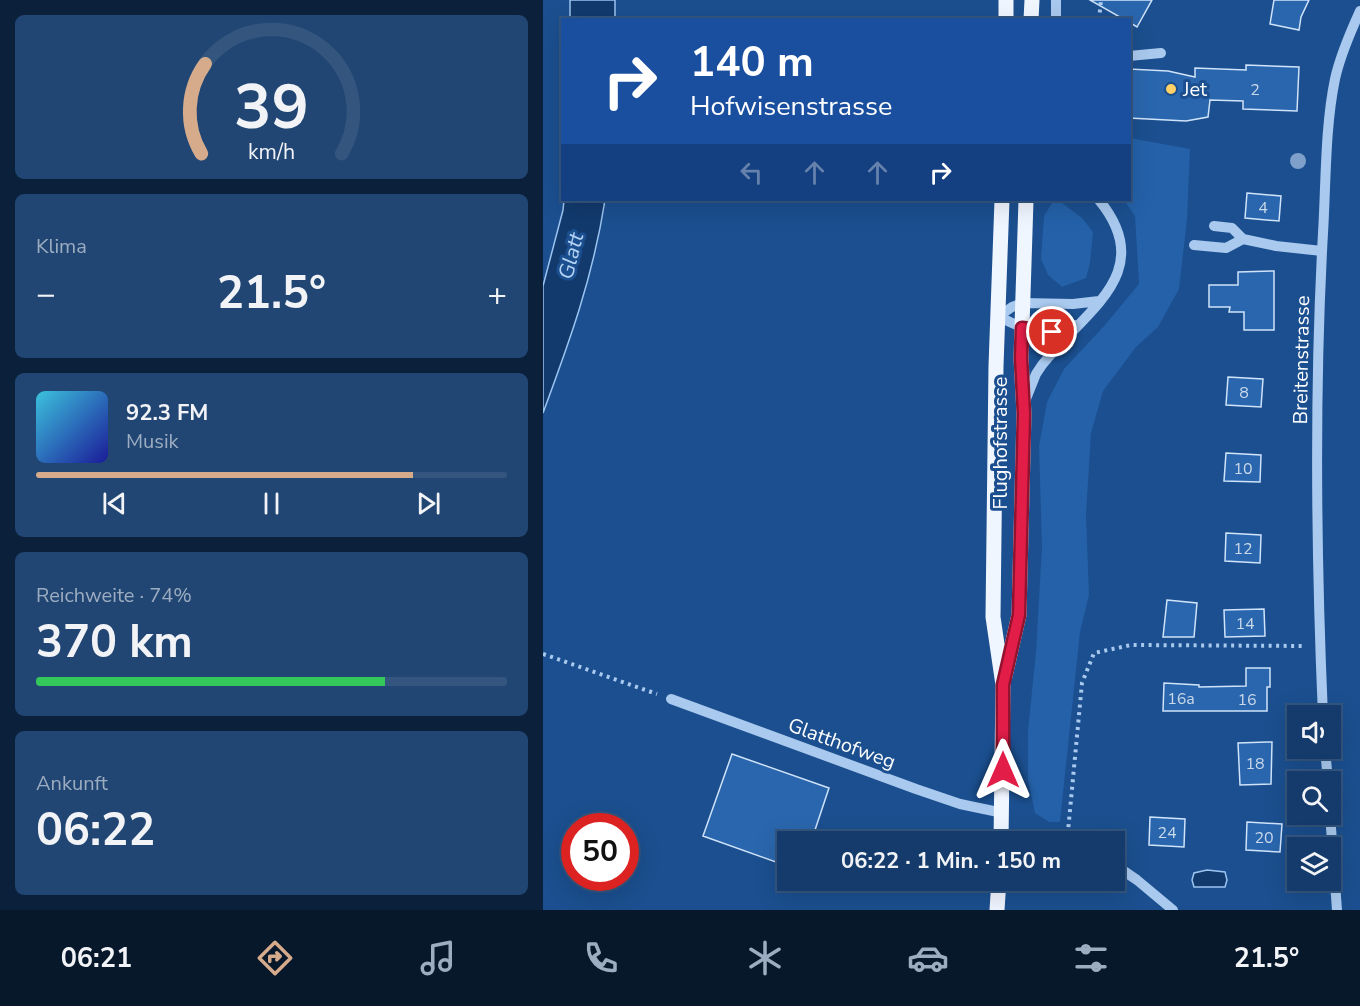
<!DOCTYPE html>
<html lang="de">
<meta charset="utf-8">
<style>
body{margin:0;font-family:"Nunito Sans",sans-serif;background:#214673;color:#f1f3f6;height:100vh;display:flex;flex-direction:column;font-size:22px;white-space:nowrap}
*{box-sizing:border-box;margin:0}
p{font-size:20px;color:#9dadc1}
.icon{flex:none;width:33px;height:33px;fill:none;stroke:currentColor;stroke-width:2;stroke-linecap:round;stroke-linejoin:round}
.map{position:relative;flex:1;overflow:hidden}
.side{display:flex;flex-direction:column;gap:15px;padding:15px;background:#0b203b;width:543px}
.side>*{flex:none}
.banner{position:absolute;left:18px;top:18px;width:570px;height:183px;border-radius:0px;box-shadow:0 6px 24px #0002,0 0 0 2px #33557e;background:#1a4fa0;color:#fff;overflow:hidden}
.fabs{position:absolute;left:744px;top:705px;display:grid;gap:12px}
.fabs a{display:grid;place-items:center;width:54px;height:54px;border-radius:0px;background:#143b6b;box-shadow:0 6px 24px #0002,0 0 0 2px #33557e;font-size:30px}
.speed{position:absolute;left:18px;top:813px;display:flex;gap:12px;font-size:30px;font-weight:700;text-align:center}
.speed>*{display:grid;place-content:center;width:78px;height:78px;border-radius:50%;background:#143b6b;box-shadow:0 6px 24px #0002,0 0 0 2px #33557e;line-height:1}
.speed .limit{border:9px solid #d22;background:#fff;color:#111}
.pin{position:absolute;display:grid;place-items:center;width:51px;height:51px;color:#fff;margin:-26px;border:3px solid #fff;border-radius:50%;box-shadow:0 2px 6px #0007}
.me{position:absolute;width:66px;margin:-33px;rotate:0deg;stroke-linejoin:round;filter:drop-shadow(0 0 4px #0008)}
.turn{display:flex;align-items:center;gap:21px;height:126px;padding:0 30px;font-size:27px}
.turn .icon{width:78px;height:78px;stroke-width:2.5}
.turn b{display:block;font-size:42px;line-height:51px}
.lanes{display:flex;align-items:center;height:57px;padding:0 30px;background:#0003;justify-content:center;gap:30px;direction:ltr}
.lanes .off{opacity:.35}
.big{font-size:45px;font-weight:700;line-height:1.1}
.side .widget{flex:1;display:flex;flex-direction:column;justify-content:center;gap:9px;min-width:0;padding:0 21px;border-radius:9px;background:#214673}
.side .dial{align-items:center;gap:0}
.dial svg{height:156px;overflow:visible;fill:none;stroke:#33557e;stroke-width:7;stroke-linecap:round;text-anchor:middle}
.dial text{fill:#f1f3f6;stroke:none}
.song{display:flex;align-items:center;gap:18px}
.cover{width:72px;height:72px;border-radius:9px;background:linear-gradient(135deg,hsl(190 70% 55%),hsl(240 70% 35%))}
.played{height:6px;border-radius:3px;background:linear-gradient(90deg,#d6ab8b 80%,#33557e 80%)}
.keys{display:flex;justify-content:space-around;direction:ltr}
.heat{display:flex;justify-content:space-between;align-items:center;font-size:33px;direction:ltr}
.charge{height:9px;border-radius:4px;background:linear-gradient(90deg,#34c759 74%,#33557e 0)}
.trip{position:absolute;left:234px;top:831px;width:348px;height:60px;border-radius:0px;background:#143b6b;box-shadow:0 6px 24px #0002,0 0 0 2px #33557e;font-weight:700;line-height:60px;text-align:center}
.menu{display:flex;height:96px;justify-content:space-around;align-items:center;background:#08182b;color:#9dadc1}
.menu .icon{width:42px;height:42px}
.menu .active{color:#d6ab8b}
.menu b{font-size:27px;color:#f1f3f6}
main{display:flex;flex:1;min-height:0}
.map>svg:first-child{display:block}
.green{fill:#2461a8}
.water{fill:#123a6d;stroke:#9cc4f0;stroke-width:1.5}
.building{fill:#2a66ad;stroke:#cfe3fa;stroke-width:1.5}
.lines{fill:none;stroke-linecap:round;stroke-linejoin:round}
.path{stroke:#a9c9ee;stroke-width:4;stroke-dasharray:3 4.5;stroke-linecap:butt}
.minor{stroke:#a9c9ee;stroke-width:10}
.major{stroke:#f0f6ff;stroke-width:15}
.tree{fill:#7ea0ca}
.route-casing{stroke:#92132f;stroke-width:15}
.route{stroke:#e11d48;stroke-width:10}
.poi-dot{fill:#ffd166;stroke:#1b4f8f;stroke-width:2}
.labels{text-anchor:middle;stroke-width:6;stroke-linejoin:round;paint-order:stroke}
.number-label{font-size:16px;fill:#cad9ea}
.poi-label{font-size:20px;fill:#fff;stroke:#1b4f8f;text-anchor:start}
.street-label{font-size:20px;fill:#fff;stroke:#1b4f8f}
.water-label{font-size:21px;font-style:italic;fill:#b5d3f5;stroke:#1b4f8f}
</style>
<main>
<section class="side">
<div class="widget dial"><svg viewBox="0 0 100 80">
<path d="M14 69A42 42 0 1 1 86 69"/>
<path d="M14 69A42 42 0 0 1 16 23" stroke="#d6ab8b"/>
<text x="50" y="56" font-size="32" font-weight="700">39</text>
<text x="50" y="72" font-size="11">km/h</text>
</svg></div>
<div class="widget"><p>Klima</p>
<div class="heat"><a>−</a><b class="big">21.5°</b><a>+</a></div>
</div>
<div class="widget">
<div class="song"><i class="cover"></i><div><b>92.3 FM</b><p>Musik</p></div></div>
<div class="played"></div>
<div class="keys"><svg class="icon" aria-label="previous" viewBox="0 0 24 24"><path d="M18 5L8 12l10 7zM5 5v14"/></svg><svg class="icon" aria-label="pause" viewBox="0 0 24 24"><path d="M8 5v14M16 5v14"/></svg><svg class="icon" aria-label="next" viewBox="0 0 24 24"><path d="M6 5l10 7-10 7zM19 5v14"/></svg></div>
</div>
<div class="widget"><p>Reichweite · 74%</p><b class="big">370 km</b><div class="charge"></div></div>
<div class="widget"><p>Ankunft</p><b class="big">06:22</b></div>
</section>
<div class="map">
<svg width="817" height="910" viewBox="0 0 817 910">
<rect width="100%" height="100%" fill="#1b4f8f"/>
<path class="green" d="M 587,138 L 647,149 L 644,219 L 636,289 L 615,327 L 593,347 L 560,391 L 548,433 L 543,515 L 546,595 L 537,632 L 517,822 L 506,822 L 492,813 L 485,780 L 485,731 L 493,652 L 499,547 L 496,446 L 504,402 L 521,369 L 562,325 L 596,284 L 592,216 L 581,200 L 586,200 Z
M 511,200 L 515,200 L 539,218 L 550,232 L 547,263 L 543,278 L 519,287 L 505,275 L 498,259 L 501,216 Z"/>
<path class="water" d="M 27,0 L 72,0 L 72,19 L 27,19 Z
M 21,200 L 62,200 C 50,277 27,340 0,413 L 0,286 L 20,210 Z
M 664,870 L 682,872 L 684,880 L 682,887 L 651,887 L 649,880 L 651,873 Z"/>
<path class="building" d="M 547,0 L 609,0 L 594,27 L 586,22 L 586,20 L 582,20 Z
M 731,0 L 766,0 L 758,17 L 756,30 L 727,24 Z
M 703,65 L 756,67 L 754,111 L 700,109 L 700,101 L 667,100 L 665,117 L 643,121 L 586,118 L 586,69 L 625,71 L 652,77 L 652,68 L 703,70 Z
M 704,193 L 738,196 L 736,221 L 702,218 Z
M 731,271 L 731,330 L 701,330 L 701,312 L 686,312 L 687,307 L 666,307 L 666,285 L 695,285 L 695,272 Z
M 685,377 L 720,379 L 718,407 L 683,405 Z
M 683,453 L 718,455 L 717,482 L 681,481 Z
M 683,533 L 718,535 L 717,563 L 682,561 Z
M 624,600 L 654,603 L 651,637 L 620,637 Z
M 721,609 L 722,636 L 682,637 L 681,610 Z
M 703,668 L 727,668 L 727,687 L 724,687 L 724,711 L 620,711 L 621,683 L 656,685 L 656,687 L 703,686 Z
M 724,742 L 729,742 L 728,784 L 697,785 L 695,743 Z
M 189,754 L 286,788 L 268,842 L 244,842 L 244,866 L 160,836 Z
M 607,817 L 642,819 L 641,847 L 606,845 Z
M 704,822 L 739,824 L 737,852 L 703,850 Z"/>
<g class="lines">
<path class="path" d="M 556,20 L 558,0
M 0,654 L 114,694
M 524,842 L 539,683 L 551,653 L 588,645 L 763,646"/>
<path class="minor" d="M 513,20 L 513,0
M 586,56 L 618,53
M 671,226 L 689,228 L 700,239 L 733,246 L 779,251
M 651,245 L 683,248 L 700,239
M 532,325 C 504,334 481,332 456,316 L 469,307 L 480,303 L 530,304 L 556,301
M 483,399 L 493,374 L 499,365 C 541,311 616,273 556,200
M 128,699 L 373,789 L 417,804 L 460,813
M 780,716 C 773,555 771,394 780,233 C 783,184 782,127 792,79 C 797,56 807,33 817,11
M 782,748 L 785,782
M 787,814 L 794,910
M 572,865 L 594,880 L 630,910"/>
<path class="major" d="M 463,20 L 463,0
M 488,20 L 489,0
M 462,676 L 476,615 L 481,414 L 478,358 L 483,200
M 458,842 L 460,685 L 450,617 L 453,366 L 459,200
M 454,910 L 456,880"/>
</g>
<circle class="tree" cx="755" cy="161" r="8"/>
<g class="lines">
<defs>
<path id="route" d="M 460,770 L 460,685 L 476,615 L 481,414 L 478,358 L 479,328 L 509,332"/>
</defs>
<use href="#route" class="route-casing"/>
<use href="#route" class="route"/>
</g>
<circle class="poi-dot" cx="628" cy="89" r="6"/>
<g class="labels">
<g class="number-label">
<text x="712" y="95">2</text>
<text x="720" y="213">4</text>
<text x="701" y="398">8</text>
<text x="700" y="474">10</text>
<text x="700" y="554">12</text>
<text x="702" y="629">14</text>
<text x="638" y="704">16a</text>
<text x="704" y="705">16</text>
<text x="712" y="769">18</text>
<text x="624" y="838">24</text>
<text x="721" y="843">20</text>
</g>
<g class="poi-label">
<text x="640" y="96">Jet</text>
</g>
<g class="street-label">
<text transform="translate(758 360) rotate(-89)" y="7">Breitenstrasse</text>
<text transform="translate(457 443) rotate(-90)" y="7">Flughofstrasse</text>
<text transform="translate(299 743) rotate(20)" y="7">Glatthofweg</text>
</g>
<g class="water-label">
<text transform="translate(28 256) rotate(-76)" y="7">Glatt</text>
</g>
</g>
</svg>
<div class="fabs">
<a><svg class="icon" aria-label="sound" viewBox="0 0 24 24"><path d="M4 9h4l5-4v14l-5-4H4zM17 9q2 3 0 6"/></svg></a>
<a><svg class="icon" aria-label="search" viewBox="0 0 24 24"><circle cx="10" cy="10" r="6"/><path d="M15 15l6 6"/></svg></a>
<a><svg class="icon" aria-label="layers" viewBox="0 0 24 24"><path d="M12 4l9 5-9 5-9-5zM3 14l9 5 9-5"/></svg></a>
</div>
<div class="speed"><div class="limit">50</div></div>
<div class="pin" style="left:509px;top:332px;background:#d93025"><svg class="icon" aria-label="arrive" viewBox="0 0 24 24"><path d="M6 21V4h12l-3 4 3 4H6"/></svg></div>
<svg class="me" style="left:460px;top:770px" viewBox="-20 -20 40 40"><path d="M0-17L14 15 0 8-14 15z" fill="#e11d48" stroke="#fff" stroke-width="4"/></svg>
<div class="trip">06:22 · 1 Min. · 150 m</div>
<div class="banner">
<div class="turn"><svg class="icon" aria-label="right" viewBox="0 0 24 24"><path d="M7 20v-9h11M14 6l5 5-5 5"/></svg><div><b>140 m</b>Hofwisenstrasse</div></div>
<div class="lanes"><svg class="icon off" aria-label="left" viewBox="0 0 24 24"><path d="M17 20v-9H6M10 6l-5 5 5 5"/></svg><svg class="icon off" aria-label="ahead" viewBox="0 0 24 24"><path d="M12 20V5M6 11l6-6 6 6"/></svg><svg class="icon off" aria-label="ahead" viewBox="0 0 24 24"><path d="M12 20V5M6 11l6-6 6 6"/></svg><svg class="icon" aria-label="right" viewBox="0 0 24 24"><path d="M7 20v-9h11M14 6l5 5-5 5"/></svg></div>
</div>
</div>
</main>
<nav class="menu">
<b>06:21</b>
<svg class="icon active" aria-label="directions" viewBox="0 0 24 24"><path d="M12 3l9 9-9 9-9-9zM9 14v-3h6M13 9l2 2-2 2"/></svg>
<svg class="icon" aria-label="music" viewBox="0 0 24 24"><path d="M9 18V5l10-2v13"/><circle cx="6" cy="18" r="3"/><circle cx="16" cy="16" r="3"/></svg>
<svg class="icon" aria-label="phone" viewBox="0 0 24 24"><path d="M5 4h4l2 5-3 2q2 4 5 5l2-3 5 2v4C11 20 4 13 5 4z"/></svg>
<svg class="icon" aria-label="climate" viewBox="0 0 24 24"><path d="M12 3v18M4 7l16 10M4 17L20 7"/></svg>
<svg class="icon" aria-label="car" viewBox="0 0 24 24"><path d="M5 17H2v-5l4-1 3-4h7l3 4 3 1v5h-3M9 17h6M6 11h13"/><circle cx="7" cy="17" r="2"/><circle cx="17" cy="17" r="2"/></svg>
<svg class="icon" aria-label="filters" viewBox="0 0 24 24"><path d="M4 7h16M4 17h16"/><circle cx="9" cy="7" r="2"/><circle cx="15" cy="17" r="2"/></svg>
<b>21.5°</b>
</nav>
